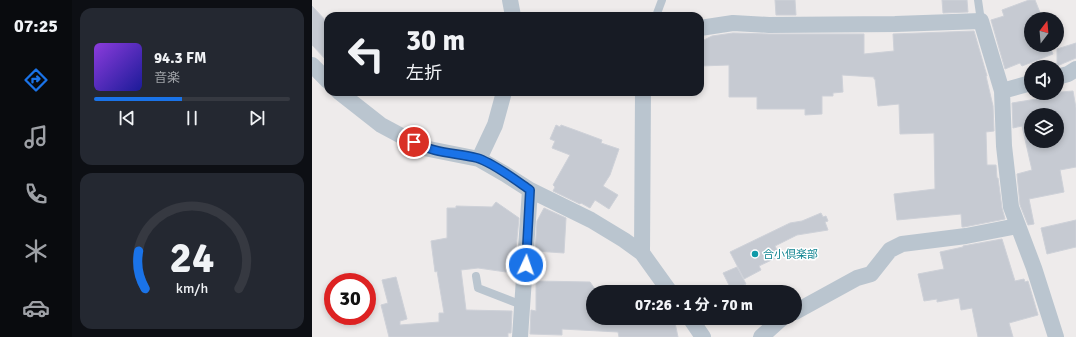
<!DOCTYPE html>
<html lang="ja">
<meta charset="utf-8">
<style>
body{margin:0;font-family:Signika,"Noto Sans JP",sans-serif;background:#242831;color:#f1f3f6;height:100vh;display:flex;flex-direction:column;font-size:15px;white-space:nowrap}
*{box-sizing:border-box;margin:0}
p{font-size:13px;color:#9ea1a6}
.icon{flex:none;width:22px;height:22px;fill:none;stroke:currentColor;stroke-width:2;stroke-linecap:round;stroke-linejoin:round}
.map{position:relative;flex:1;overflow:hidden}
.details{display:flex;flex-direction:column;gap:8px;padding:8px;background:#0d0f14;width:240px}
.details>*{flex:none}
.hud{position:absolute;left:12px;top:12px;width:380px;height:84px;border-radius:12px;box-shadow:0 2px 6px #0003;background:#171b24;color:#f1f3f6;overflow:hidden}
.needle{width:26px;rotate:16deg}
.controls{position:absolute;left:712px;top:12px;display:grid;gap:8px}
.controls a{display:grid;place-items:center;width:40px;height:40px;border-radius:50%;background:#171b24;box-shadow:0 2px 6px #0003;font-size:20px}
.speed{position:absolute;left:12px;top:273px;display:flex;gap:8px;font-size:20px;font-weight:700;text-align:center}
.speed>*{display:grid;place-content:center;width:52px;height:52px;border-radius:50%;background:#171b24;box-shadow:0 2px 6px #0003;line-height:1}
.speed .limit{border:6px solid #d22;background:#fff;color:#111}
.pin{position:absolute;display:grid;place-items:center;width:34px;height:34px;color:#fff;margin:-17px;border:2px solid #fff;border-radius:50%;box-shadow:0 1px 4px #0007}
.me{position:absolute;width:44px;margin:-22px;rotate:3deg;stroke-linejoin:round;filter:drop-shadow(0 0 3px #0008)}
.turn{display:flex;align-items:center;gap:14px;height:84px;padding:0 16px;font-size:18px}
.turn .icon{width:52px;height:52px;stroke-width:2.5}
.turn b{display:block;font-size:28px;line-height:34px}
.details .tile{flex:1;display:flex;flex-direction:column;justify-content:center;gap:6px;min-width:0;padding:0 14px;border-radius:12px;background:#242831}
.details .dial{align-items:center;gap:0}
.dial svg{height:104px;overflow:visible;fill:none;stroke:#363941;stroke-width:7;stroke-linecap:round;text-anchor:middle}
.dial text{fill:#f1f3f6;stroke:none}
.song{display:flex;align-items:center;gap:12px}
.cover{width:48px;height:48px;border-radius:6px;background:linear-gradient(135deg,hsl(270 70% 55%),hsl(240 70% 35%))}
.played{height:4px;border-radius:2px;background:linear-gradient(90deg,#1a73e8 45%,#363941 45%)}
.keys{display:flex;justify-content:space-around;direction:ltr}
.trip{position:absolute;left:274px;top:285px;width:216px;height:40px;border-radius:20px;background:#171b24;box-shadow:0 2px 6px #0003;font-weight:700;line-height:40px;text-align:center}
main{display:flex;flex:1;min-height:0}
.dock{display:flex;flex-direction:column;width:72px;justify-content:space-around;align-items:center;background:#090b0e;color:#9ea1a6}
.dock .icon{width:28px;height:28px}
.dock .current{color:#1a73e8}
.dock b{font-size:18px;color:#f1f3f6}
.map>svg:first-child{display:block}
.building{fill:#c6cad2;stroke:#ced1d8;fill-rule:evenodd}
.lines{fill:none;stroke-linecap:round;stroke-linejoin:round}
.lane{stroke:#bac5cf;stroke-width:8}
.street{stroke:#bac5cf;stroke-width:16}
.route-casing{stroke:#114b97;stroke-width:10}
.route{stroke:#1a73e8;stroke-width:7}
.culture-dot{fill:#0f9aa8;stroke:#fff;stroke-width:1.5}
.labels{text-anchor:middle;stroke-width:3;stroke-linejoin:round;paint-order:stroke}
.culture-label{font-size:11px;fill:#0d838f;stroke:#fff;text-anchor:start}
</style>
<main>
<nav class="dock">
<b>07:25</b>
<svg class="icon current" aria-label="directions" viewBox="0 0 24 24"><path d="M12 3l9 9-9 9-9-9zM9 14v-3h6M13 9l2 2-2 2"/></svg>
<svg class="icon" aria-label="music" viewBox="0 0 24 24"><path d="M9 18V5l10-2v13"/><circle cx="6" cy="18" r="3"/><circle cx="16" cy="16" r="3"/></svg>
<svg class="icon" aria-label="phone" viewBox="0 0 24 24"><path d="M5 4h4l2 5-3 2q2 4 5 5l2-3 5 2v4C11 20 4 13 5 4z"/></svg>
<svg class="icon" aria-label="climate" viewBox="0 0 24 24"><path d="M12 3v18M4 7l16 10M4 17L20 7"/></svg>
<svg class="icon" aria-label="car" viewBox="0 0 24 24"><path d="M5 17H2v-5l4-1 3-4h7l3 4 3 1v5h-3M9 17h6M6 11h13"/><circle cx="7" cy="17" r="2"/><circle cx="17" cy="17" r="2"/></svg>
</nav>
<section class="details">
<div class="tile">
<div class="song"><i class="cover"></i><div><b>94.3 FM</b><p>音楽</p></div></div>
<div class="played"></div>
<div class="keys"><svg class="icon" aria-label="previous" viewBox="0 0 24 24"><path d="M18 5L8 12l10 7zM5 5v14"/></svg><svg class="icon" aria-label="pause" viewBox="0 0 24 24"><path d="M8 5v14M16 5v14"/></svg><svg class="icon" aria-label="next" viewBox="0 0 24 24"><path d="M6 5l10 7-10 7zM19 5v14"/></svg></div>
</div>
<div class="tile dial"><svg viewBox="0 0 100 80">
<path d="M14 69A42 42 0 1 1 86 69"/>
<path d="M14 69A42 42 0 0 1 9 40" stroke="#1a73e8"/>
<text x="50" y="56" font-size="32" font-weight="700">24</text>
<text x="50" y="72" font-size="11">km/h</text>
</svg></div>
</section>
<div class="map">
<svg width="764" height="337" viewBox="0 0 764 337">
<rect width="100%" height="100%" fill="#eeebeb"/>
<path class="building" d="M 463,0 L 483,0 L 484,15 L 464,15 Z
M 630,0 L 655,0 L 656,12 L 631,13 Z
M 717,0 L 723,0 L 729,15 L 726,16 L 727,19 L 719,19 L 719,45 L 737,45 L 741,54 L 710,66 L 708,63 L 693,69 L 679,20 L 692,16 L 690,10 Z
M 0,6 L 16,23 L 16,62 L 0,45 Z
M 662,31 L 675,76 L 674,76 L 681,106 L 682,131 L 674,132 L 675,165 L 684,165 L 685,178 L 686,178 L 690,208 L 693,219 L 652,227 L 650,227 L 649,214 L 585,220 L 582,194 L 623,189 L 622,133 L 588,134 L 587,104 L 566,106 L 563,79 L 562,79 L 562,77 L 530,75 L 531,92 L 521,93 L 521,96 L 510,96 L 510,114 L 493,115 L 493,109 L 445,109 L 445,97 L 417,97 L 417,65 L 388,66 L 388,42 L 400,36 L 421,33 L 457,34 L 552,34 L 552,54 L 582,51 L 581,34 Z
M 764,43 L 764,58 L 745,66 L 745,49 Z
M 761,91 L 764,108 L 764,167 L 748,170 L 752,192 L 717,199 L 722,224 L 716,225 L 708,205 L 705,174 L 720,170 L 710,126 L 701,128 L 700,103 L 737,97 L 737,93 ZM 719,115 L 745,115 L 745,141 L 719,141 Z
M 244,125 L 248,127 L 249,125 L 263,130 L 290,140 L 289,143 L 307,149 L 298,175 L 291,186 L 306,195 L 297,209 L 283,200 L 278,208 L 269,203 L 268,204 L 241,191 L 243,187 L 241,185 L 258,155 L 240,148 L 243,141 L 238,139 Z
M 184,202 L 207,218 L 204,249 L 201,273 L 166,268 L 149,270 L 154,310 L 200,311 L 199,333 L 196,333 L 196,337 L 77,337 L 69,305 L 76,303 L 70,280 L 84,277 L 95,319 L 88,321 L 88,325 L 127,322 L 127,313 L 132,313 L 125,271 L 123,272 L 119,241 L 135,238 L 135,208 L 144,208 L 144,206 L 180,207 Z
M 232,208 L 254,218 L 252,253 L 223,251 L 225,221 Z
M 509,213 L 511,217 L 514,216 L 516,221 L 513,222 L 516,230 L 485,235 L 463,246 L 468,256 L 447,266 L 449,270 L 432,279 L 418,252 L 478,223 L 490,221 Z
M 764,220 L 764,247 L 735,254 L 729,228 Z
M 690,239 L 703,281 L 712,279 L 713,282 L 716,281 L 726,315 L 697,323 L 701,337 L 666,337 L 660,308 L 649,310 L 647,298 L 625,302 L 625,299 L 612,301 L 606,274 L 632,269 L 628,252 L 651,247 L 651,246 Z
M 425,267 L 434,284 L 420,291 L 411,273 Z
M 224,281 L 278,282 L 285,292 L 281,292 L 281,318 L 362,318 L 366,337 L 307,337 L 306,332 L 250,329 L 250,335 L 218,334 L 219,310 L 224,311 Z"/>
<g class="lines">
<path class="lane" d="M 666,0 L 669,21
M 344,16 L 350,0
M 164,276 L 166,288 L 210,305"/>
<path class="street" d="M 198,0 L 201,16
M 388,28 L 421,23 L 457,25 L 583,24 L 669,21 L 690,91 L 692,146 L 699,207 L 722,268 L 744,337
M 0,65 L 16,81
M 745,77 L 756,74 L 764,69
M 690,91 L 719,83
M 27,92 L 69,125 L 112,148 L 167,159 L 193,174 L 218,190 L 279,220 L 312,240 L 330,253 L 358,292
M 167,159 L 183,125 L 192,92
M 330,253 L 331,92
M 483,312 L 545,278 L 559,274 L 578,250 L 590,244 L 654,236 L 705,226
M 378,318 L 391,337
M 208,337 L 218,190
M 449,337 L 470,318"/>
</g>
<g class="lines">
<defs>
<path id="route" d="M 102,142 C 121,153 144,153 165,158 C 180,162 205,181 218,190 L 214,265"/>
</defs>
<use href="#route" class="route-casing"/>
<use href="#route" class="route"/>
</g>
<circle class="culture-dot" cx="443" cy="254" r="4"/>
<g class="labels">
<g class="culture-label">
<text x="451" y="258">合小倶楽部</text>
</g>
</g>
</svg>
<div class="controls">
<a><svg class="needle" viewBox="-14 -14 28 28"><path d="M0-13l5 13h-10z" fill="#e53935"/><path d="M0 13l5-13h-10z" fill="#9ea1a6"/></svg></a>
<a><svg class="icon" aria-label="sound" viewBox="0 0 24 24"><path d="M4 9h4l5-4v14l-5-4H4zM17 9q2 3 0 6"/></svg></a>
<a><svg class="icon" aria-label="layers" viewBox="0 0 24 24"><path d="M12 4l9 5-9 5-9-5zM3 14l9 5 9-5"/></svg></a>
</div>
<div class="speed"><div class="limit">30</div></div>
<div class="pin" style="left:102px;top:142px;background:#d93025"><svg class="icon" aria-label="arrive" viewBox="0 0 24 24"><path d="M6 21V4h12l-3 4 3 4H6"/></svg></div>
<svg class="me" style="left:214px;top:265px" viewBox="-20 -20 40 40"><circle r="17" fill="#1a73e8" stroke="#fff" stroke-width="3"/><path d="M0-11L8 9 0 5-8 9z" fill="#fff"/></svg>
<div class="trip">07:26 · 1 分 · 70 m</div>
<div class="hud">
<div class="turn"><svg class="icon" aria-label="left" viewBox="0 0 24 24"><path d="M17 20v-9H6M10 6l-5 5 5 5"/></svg><div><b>30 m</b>左折</div></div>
</div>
</div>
</main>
